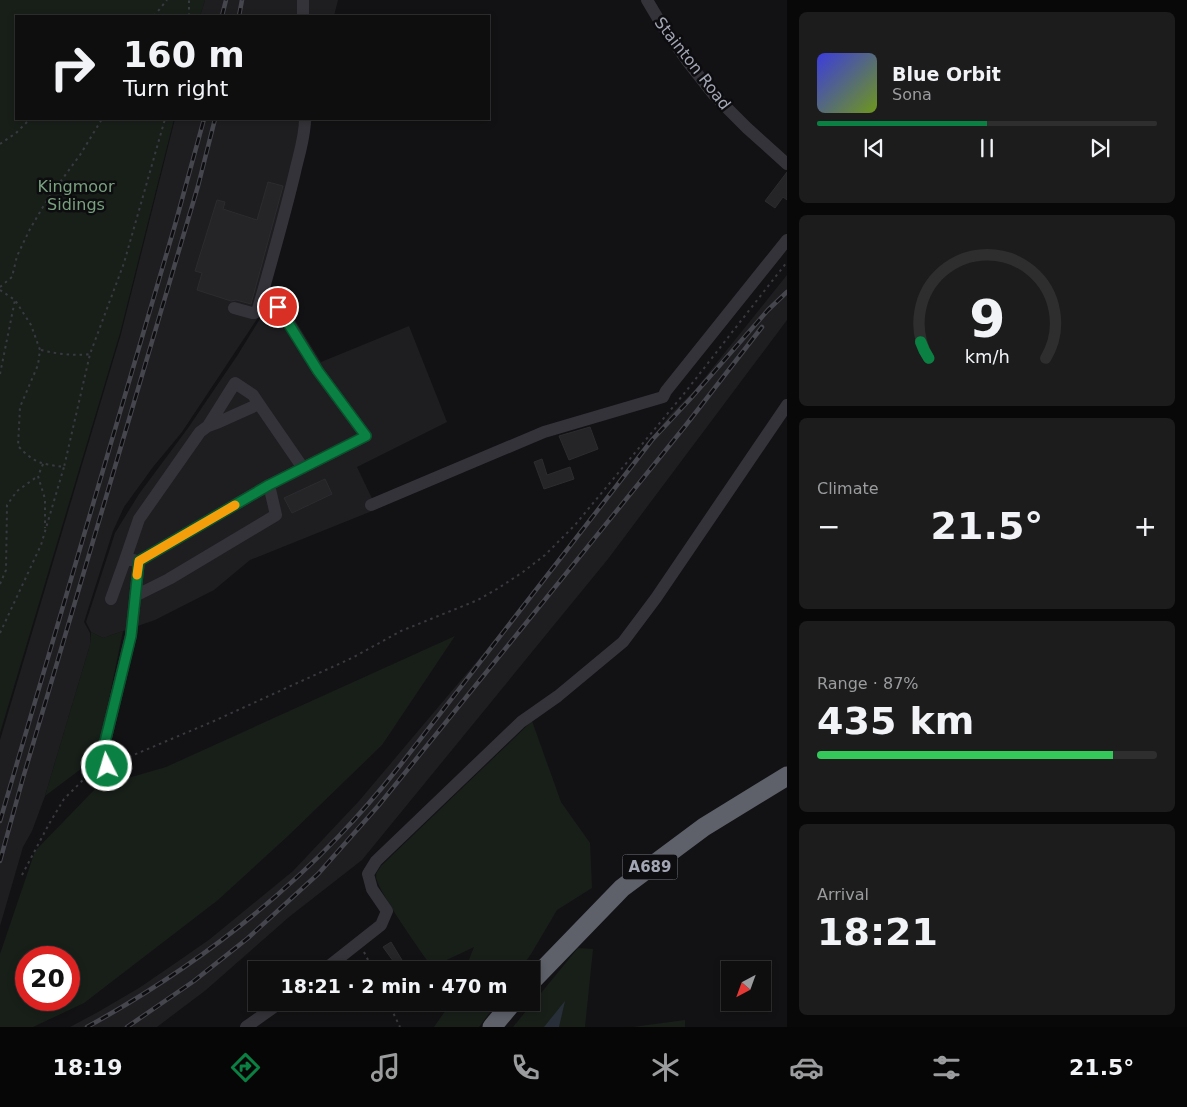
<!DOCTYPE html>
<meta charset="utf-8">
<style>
body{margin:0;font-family:"DejaVu Sans",sans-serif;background:#1c1c1d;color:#f1f3f6;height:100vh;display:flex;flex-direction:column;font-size:19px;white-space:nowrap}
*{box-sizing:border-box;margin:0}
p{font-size:16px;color:#9b9c9e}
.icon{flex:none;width:28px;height:28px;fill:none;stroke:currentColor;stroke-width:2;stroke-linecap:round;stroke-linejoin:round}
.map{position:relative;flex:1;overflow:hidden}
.panel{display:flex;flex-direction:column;gap:12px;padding:12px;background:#080808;width:400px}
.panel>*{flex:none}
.guide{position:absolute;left:15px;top:15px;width:475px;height:105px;border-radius:0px;box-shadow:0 2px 8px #0003,0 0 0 1px #2e2e2f;background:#0e0e0f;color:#f1f3f6;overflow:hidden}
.needle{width:32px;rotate:221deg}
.tools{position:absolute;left:721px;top:961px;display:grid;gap:10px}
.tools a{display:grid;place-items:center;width:50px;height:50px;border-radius:0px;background:#0e0e0f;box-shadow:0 2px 8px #0003,0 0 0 1px #2e2e2f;font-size:25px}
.speed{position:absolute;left:15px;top:946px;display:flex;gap:10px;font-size:25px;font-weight:700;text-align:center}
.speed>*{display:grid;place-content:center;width:65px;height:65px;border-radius:50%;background:#0e0e0f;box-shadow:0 2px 8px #0003,0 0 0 1px #2e2e2f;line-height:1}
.speed .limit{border:8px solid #d22;background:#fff;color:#111}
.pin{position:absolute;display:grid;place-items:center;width:42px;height:42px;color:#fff;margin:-21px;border:2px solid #fff;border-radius:50%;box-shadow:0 1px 5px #0007}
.me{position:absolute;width:55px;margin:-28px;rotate:355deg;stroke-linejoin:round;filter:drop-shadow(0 0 4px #0008)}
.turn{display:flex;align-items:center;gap:18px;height:105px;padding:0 25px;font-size:22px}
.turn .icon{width:65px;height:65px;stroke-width:2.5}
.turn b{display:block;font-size:35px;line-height:42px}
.big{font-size:38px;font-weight:800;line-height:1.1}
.panel .tile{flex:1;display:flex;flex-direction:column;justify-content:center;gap:8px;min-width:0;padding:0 18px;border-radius:8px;background:#1c1c1d}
.panel .dial{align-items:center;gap:0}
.dial svg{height:130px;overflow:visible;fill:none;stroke:#2e2e2f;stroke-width:7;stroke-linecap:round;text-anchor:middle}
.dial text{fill:#f1f3f6;stroke:none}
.song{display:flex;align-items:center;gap:15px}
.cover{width:60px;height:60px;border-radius:8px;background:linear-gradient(135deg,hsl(240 70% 55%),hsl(80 70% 35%))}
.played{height:5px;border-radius:2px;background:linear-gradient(90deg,#0b8043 50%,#2e2e2f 50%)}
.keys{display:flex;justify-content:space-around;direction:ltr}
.heat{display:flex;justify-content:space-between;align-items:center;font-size:28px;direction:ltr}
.charge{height:8px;border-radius:4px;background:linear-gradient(90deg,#34c759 87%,#2e2e2f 0)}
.trip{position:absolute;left:248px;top:961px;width:292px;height:50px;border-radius:0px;background:#0e0e0f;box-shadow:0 2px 8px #0003,0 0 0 1px #2e2e2f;font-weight:800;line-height:50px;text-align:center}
.menu{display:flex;height:80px;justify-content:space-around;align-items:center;background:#060606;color:#9b9c9e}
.menu .icon{width:35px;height:35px}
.menu .on{color:#0b8043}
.menu b{font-size:22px;color:#f1f3f6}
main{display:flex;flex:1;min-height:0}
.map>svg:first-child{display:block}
.built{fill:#1e1e21}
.green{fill:#181f19;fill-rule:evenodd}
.water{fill:#282f38}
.building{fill:#252528;stroke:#2c2c30}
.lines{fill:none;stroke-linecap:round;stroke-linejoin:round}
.path{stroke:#393a40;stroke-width:2;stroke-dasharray:2.5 4;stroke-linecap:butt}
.minor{stroke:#333339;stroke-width:12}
.highway{stroke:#5e616a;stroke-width:19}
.rail-casing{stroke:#46474e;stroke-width:4.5}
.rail{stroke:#0d0d0f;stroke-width:2.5;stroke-dasharray:8;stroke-linecap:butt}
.route-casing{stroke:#07532c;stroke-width:12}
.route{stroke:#0b8043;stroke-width:9}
.slow{stroke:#f59e0b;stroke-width:9}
.labels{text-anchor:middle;stroke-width:5;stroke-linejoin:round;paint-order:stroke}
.shield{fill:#0d0d0f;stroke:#767983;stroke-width:1}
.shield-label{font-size:15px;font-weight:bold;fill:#a3a7b5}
.street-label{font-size:16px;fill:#a3a7b5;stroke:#0d0d0f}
.park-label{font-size:16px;fill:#78a17e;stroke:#0d0d0f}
</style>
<main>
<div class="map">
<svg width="787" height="1027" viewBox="0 0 787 1027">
<rect width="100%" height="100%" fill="#121214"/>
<path class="built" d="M 205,0 L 338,0 L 334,16 L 200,16 Z
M 175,119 L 312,119 L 286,222 L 257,319 L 182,432 L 153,467 L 124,507 L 113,531 L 84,622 L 90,633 L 90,645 L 45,796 L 32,831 L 23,847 L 0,926 L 0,740 L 121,334 Z
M 787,275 L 787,320 L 608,559 L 362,860 L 289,917 L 206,990 L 157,1027 L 70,1027 L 98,1012 L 139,988 L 177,962 L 210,939 L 293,871 L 359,801 L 483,654 L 669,416 L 694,391 Z
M 277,291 L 321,362 L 409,326 L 447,422 L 357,467 L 377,509 L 250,560 L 214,590 L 155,620 L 103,638 L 91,632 L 86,622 L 115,533 L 139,494 L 188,428 L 237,356 Z"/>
<path class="green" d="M 0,0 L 205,0 L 200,16 L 16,16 L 16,119 L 174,119 L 120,333 L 0,733 Z
M 123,631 L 97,757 L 45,796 L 90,645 L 91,632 L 103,638 Z
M 455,636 L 382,745 L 289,835 L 218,900 L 84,1003 L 33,1027 L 0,1027 L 0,954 L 35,851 L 97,787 L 166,767 ZM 26,958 L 69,958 L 69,1000 L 26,1000 Z
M 532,721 L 561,802 L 590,843 L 592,888 L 557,910 L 531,954 L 520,970 L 465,970 L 474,947 L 432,967 C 422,953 376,889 376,876 C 376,873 379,869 381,866 Z
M 578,948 L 593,949 L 585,1027 L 513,1027 Z
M 451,1002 L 497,1002 L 497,1003 L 479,1027 L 434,1027 L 448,1007 Z
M 685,1020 L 685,1027 L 633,1027 Z"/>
<path class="water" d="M 565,1001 L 559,1027 L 544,1027 Z"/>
<path class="building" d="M 787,172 L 787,200 L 783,197 L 775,208 L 765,201 Z
M 268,182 L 283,186 L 251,304 L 236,300 L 231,301 L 197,290 L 202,273 L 195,271 L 217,200 L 225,202 L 223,209 L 257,220 Z
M 590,427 L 598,449 L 569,460 L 559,436 Z
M 542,459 L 547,475 L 570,467 L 574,479 L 544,489 L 534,462 Z
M 325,479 L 332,494 L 292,513 L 284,498 Z
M 391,942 L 405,965 L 399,969 L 383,947 Z"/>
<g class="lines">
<path class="path" d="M 154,16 L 167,0
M 189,16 L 189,0
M 0,144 L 16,133 L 30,119
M 0,287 L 12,277 L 17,256 L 30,229 L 47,200 L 80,155 L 102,119
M 0,290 L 15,300 L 31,325 L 40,350 L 38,365 L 20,407 L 18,446 C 34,463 41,464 64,467 L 90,354 L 124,263 L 165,119
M 41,350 C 57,354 73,356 90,354
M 0,374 L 15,300
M 43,464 L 38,476 L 45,499 L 45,528
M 0,584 L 6,570 L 7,505 L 17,491 L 38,476
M 0,633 L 41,545 L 64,467
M 117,762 L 214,721 L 352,658 L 401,631 L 478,600 L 497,589 L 523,572 L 545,555 L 575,525 L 683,395 L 787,262
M 22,875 L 49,824 L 64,799 L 83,780 L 99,771
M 364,952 L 373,970
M 388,1002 L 400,1027"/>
<path class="minor" d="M 303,0 L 303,16
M 647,0 L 663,27 L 688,62 L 714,95 L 747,128 L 787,164
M 234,308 L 252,313 L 255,313 L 258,309 C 271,263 284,218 295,172 C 299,154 305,137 305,119
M 259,404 L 219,422 L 208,426 L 235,383 L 253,395 L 259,404 L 303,468
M 269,485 L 366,436 L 318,371 L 279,307
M 371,505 L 544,432 L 663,397 L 666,391 L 787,240
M 125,560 L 139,519 L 200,432 L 208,426
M 111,599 L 125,560 L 134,560
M 107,766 L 103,750 L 131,635 L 139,561 L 269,485 L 276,515 L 169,579 L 135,596
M 324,970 L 381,925 L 387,911 L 372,889 L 368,874 L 376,861 L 521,722 L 558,696 L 623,642 L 656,598 L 787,405
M 246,1027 L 281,1002"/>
<path class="highway" d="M 531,982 L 622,888 L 704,827 L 787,776
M 492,1027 L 513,1002"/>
<defs>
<path id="rail" d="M 222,16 L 226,0
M 239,16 L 242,0
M 0,821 L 175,225 L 204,119
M 0,861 L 23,778 L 198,186 L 215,119
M 87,1027 C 178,977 266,912 338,837 C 359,815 379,792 398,768 L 652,440 L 692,397 L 768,310 L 787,292
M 127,1027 L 194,981 L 248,938 L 318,874 L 379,805 L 686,425 L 762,327"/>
</defs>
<use href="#rail" class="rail-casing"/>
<use href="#rail" class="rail"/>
</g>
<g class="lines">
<defs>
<path id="route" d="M 107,766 L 103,750 L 131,636 L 139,561 L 269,485 L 366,436 L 318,371 L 278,307"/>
</defs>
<use href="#route" class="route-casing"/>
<use href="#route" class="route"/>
<path class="slow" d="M 137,575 L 139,561 L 235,505"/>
</g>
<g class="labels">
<rect class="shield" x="622.5" y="854.5" width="55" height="25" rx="4"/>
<g class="shield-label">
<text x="650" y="872">A689</text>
</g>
<g class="street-label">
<text transform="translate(693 63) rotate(52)" y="6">Stainton Road</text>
</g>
<g class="park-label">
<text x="76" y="192">Kingmoor<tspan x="76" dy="18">Sidings</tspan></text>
</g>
</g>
</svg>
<div class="tools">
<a><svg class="needle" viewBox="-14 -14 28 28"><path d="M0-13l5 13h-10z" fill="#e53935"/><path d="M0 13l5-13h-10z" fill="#9b9c9e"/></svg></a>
</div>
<div class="speed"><div class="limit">20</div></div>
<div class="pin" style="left:278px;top:307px;background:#d93025"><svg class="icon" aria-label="arrive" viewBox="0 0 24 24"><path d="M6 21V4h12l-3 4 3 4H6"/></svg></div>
<svg class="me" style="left:107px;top:766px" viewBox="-20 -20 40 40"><circle r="17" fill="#0b8043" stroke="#fff" stroke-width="3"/><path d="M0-11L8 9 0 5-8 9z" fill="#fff"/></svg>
<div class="trip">18:21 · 2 min · 470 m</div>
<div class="guide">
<div class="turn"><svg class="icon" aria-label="right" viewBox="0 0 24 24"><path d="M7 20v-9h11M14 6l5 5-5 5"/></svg><div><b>160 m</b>Turn right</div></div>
</div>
</div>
<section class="panel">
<div class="tile">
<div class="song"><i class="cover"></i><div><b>Blue Orbit</b><p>Sona</p></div></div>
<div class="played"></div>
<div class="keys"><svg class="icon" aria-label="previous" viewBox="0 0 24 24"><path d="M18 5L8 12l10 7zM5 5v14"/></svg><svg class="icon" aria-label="pause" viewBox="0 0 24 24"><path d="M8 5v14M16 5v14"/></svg><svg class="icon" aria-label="next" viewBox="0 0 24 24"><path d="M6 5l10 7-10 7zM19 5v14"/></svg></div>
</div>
<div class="tile dial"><svg viewBox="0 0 100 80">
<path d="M14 69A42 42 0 1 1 86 69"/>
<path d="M14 69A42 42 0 0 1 9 59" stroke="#0b8043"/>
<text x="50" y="56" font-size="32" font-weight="700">9</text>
<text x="50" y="72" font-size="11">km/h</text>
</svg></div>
<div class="tile"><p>Climate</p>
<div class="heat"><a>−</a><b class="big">21.5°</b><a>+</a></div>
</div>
<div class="tile"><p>Range · 87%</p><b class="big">435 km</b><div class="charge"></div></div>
<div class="tile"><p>Arrival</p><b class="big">18:21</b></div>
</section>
</main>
<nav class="menu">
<b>18:19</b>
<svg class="icon on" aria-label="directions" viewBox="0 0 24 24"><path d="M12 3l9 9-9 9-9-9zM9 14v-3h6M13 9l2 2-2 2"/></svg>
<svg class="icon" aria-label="music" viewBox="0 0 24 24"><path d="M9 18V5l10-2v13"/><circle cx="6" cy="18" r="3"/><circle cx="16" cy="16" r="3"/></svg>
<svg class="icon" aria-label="phone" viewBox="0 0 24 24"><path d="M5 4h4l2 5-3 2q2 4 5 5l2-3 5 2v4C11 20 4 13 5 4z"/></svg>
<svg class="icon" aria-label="climate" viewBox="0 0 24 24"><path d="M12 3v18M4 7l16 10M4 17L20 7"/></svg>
<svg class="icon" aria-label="car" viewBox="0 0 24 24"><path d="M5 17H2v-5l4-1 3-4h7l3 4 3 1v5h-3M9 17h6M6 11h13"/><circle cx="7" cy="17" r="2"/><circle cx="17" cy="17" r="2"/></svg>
<svg class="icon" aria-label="filters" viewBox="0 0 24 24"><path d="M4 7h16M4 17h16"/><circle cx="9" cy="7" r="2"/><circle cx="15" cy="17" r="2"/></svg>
<b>21.5°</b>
</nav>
